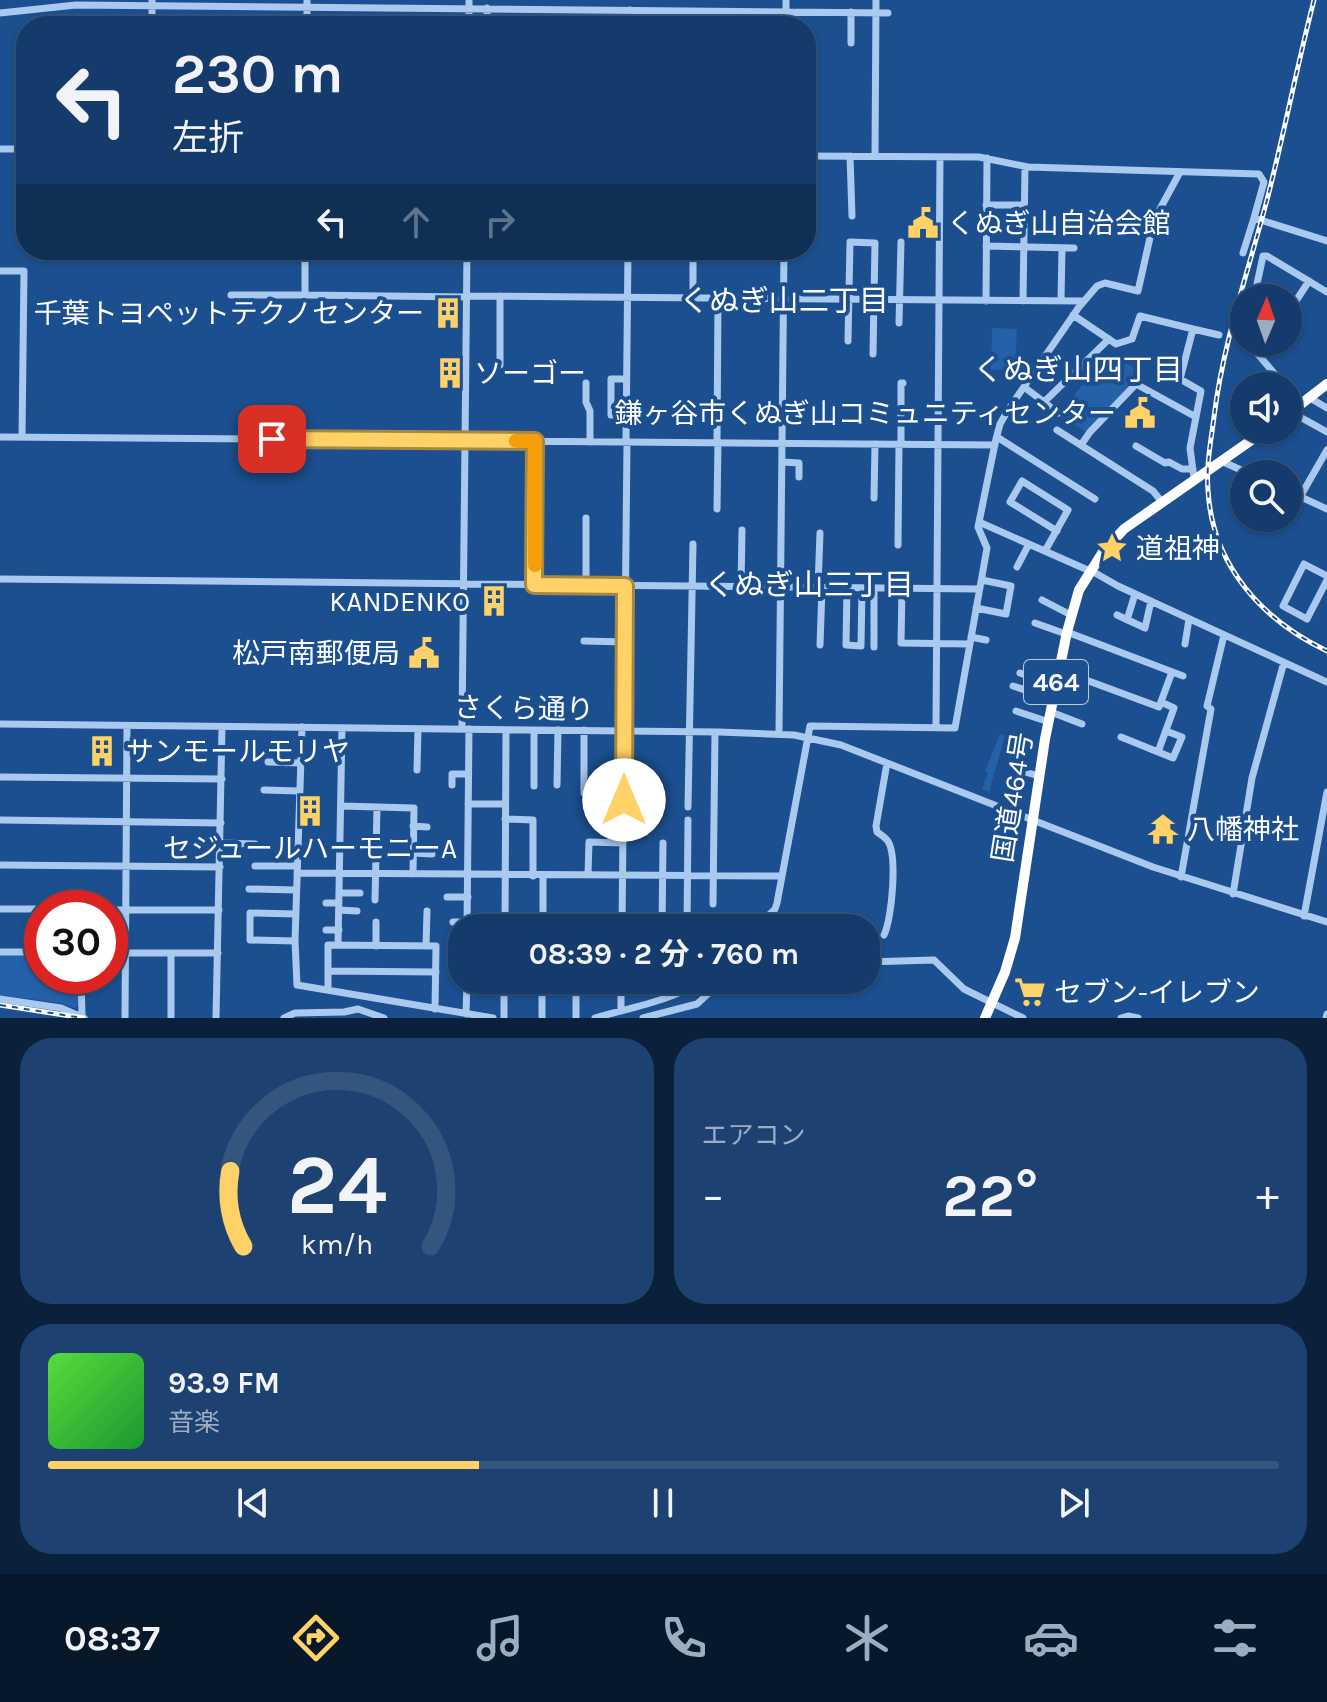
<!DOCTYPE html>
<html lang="ja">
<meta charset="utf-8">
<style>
body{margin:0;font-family:Karla,"Noto Sans JP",sans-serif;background:#1d4271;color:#f1f3f6;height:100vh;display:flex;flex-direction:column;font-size:30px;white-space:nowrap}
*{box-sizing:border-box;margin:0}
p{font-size:26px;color:#9dadc1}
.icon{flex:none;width:44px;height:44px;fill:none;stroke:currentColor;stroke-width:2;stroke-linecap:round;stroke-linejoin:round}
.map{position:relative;height:1018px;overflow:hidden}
.drawer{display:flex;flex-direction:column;gap:20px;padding:20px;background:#0b203b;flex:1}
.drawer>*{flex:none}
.top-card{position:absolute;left:16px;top:16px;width:800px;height:244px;border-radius:32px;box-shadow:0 2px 6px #0004,0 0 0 2px #33557e;background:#143b6b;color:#f1f3f6;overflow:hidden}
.needle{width:52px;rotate:2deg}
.controls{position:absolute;left:1230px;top:284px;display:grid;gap:16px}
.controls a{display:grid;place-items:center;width:72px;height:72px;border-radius:50%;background:#143b6b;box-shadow:0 2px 6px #0004,0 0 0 2px #33557e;font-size:40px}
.speed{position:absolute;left:24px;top:890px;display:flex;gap:16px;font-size:40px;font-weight:700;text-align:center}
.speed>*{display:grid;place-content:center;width:104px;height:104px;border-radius:50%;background:#143b6b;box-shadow:0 2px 6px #0004,0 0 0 2px #33557e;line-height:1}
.speed .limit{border:12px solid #d22;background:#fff;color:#111}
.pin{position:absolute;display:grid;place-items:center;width:68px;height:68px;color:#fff;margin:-34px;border-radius:16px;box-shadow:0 4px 12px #0006}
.me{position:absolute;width:88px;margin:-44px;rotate:0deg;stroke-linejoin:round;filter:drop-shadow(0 0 6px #0008)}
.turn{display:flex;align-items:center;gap:28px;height:168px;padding:0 24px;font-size:36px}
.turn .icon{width:104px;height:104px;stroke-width:2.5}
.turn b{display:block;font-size:56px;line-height:68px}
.lanes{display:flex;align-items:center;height:76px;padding:0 24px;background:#0003;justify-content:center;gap:40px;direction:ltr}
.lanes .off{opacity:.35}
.big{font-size:60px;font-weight:700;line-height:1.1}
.drawer .tile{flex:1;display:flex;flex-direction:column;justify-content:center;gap:12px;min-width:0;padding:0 28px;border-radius:32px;background:#1d4271}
.drawer .dial{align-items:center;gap:0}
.dial svg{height:208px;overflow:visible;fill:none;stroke:#33557e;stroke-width:7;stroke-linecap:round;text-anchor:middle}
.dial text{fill:#f1f3f6;stroke:none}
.song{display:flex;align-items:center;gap:24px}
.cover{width:96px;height:96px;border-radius:12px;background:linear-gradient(135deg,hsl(110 70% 55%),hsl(130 70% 35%))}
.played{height:8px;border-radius:4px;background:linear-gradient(90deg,#ffd166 35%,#33557e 35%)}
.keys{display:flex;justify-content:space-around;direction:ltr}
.heat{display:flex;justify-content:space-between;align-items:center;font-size:44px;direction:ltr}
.drawer .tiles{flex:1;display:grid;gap:20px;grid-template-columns:1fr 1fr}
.tile:last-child{grid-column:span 2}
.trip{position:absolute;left:448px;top:914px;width:432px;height:80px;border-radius:32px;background:#143b6b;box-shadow:0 2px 6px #0004,0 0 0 2px #33557e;font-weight:700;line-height:80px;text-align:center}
.tab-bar{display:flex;height:128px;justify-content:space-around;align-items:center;background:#08182b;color:#9dadc1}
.tab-bar .icon{width:56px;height:56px}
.tab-bar .active{color:#ffd166}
.tab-bar b{font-size:36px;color:#f1f3f6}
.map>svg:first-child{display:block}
.green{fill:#2461a8}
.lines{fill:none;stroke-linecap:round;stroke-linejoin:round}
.minor{stroke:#a9c9ee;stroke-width:7}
.highway{stroke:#fff;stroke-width:10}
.rail-casing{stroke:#fff;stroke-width:5}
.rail{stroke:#1b4f8f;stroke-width:2;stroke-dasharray:6;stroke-linecap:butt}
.route-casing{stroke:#a68842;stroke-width:20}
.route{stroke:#ffd166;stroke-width:14}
.slow{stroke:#f59e0b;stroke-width:14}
.labels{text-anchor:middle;stroke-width:8;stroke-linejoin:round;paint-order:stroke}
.shield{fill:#1b4f8f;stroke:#bbcadd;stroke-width:2}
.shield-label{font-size:26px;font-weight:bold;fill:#fff}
.poi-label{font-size:28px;fill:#fff;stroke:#1b4f8f;text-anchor:start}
.street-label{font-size:28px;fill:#fff;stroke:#1b4f8f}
.neighbourhood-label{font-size:30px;fill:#fff;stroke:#1b4f8f}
</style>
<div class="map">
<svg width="1327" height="1018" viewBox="0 0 1327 1018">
<rect width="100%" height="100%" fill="#1b4f8f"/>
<path class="green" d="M 992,328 L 1017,329 L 1015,370 L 991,370 Z
M 1113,355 L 1143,373 L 1086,432 L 1058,415 L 1082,385 Z
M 1000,734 L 1005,736 L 989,792 L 982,789 L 988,773 L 985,771 Z
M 0,954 L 42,955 L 42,976 L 78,976 L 78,1006 L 74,1008 L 61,1003 L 0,995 Z"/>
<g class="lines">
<path class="minor" d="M 0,13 L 76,5 L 888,13
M 152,26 L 152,0
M 307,26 L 307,0
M 469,26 L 469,0
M 487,26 L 487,8
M 630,26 L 630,10
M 786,26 L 786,0
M 851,43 L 851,12
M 0,149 L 26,149
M 806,156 L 979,157 L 1028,167 L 1259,174 L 1264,182 L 1254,218 L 1327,241
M 850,156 L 852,216
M 875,156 L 876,0
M 986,205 L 1024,205
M 986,246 L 1074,248
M 305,250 L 305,295 L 467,297
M 1243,253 L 1254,218
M 0,271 L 24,271 L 22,437
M 231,295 L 305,295
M 467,296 L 1084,301
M 500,296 L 500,365
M 1254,298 L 1263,256 L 1267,256 L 1327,292
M 693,299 L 693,250
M 986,301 L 987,158
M 1023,301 L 1025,167
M 1061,301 L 1062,248
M 1288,313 L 1309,281
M 1073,315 L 1116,344 L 1132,339 L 1140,316 L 1193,329 L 1180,379 L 1201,391 L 1190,448 L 1194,478
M 899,323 L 901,242
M 1193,329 L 1219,335
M 848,341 L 850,242 L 875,243 L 873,354
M 1258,342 L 1256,352 L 1285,386
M 626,379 L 611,379 L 611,415 L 626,415
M 586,383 L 586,402 L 590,411 L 590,442
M 1024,387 L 1044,402 L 1109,339
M 1288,389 L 1301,404
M 1310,398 L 1327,408
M 1044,402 L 1058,413
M 1291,412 L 1327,432
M 1057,430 L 1153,491 L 1162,502
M 0,437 L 995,445
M 997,437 L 1095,499
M 626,442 L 628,250
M 717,443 L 718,299
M 901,444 L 901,383 L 903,383
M 1081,445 L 1090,432 L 1136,384 L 1196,417
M 1136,446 L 1165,463 L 1169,462 L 1182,469 L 1192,469
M 1221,461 L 1250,474
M 782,462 L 799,463 L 799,477
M 1288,491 L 1327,509
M 1300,497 L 1327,450
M 874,498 L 875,444
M 717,509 L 718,442
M 979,522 L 1090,571
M 898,545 L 899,444
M 1045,551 L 1068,510 L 1022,481 L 1010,502 L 1057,531
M 1017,567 L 1029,544
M 1090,570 L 1118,586 L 1327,682
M 1327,576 L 1304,564 L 1283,606 L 1307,619 L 1327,580
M 0,579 L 979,589
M 534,585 L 535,441
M 586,585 L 586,518
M 741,587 L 742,530
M 818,587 L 820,533
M 847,588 L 846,645 L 861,646 L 862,588
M 902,588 L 901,643 L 969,644
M 1042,600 L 1071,615
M 976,608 L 1006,614 L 1011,586 L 982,580
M 1117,615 L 1145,628 L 1151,601
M 1127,620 L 1135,594
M 1035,623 L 1066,634
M 1067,632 L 1183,676
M 971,637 L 986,640
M 584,641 L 625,642
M 1185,644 L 1189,619
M 820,645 L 822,588
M 874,647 L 874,588
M 1059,670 L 1159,707 L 1172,672
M 1020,673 L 1056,686
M 1013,686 L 1053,699
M 1016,711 L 1049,722
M 1051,712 L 1082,724
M 0,724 L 719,732 L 794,735 L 841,745 L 1153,867 L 1327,922
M 302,727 L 295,941 L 297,985 L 493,1018
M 936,727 L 940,157
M 462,729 L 467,250
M 779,733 L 784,250
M 1121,737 L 1173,758 L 1182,737 L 1166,731
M 1158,752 L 1174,708 L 1161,702
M 268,762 L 300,763
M 417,770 L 418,729
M 1018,770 L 1039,776
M 0,777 L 222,779
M 452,785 L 452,774 L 468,774
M 557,785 L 558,730
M 534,786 L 534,731
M 264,790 L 299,791
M 584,793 L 584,730
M 468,804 L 505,804
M 341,806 L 414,808 L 413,874
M 688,807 L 693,544
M 505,819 L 533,820 L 533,876
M 0,820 L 221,823
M 413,826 L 427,827
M 220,843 L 255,844
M 413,853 L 432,854
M 0,865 L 220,867
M 255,866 L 297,866
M 297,873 L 782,876
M 588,875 L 589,842 L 623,843
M 1181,877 L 1211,709 L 1207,706 L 1224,635
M 249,889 L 296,890
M 339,893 L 360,893
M 1233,894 L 1252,778 L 1284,662
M 447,897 L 468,897
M 375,900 L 377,807
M 326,903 L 339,903
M 713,904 L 715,732
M 0,909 L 42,909
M 110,910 L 219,910
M 339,910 L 357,911
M 1304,916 L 1327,792
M 453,922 L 467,922
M 467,928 L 469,729
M 505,928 L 506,730
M 543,928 L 543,876
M 622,928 L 627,442
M 662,928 L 663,843
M 687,928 L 688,820
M 756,928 L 775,909 L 777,903 L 810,726 L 955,728 L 987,548 L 978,527 L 996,439 L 1000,424 L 1008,410 L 1079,307 L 1097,286 L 1105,283 L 1138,291 L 1154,220 L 1180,172
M 326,930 L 339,930
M 884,935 C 892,919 898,853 887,840 C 884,836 880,834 877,832 L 876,826 L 887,763
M 295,941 L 250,940 L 250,913 L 296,914
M 456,942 L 462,942
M 338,945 L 342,728
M 376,946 L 376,922
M 426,946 L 427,911
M 0,952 L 42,952
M 110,953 L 218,953
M 866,962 L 934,960 L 964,989 L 1023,1018
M 328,971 L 436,972
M 81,976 L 82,1015
M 328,990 L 328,945 L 436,946 L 435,1009
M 0,999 L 61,1008 L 84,1018
M 621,1011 L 621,980
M 466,1014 L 467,980
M 125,1018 L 127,726
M 171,1018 L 171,953
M 216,1018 L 222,727
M 284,1018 L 295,1013 L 344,1012 L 358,1009 L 384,1018
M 504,1018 L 504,980
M 542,1018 L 542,980
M 576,1018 L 576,980
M 595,1018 C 633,1007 670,1001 704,980
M 643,1018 L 697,1004 L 723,980
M 1121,1018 L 1128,1016 L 1138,1018
M 1326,1018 L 1327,1014"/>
<path class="highway" d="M 1288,414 L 1327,384
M 985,1018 L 1005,972 L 1015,938 L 1045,739 L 1067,632 L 1079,590 L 1103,552 L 1124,529 L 1266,430"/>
<defs>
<path id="rail" d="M 1314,0 C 1297,66 1284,134 1267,200 C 1248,272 1223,343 1214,417 C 1211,441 1206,465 1208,490 C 1212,565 1262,620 1327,651
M 0,1005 L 83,1018"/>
</defs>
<use href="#rail" class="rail-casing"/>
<use href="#rail" class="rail"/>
</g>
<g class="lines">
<defs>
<path id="route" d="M 272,439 L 535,441 L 534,585 L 625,586 L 624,800"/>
</defs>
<use href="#route" class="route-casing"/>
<use href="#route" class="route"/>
<path class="slow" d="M 516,441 L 535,441 L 535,565"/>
</g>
<defs>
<symbol id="civic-bare" viewBox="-9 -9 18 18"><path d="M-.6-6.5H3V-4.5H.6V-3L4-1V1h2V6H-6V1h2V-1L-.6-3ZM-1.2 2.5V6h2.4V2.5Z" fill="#ffd166" stroke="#1b4f8f" stroke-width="2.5" paint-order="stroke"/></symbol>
<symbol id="building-bare" viewBox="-9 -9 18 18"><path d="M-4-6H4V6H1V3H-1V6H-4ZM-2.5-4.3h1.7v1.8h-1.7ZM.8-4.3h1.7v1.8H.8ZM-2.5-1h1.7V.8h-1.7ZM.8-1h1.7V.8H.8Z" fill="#ffd166" stroke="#1b4f8f" stroke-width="2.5" paint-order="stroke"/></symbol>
<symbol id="sight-bare" viewBox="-9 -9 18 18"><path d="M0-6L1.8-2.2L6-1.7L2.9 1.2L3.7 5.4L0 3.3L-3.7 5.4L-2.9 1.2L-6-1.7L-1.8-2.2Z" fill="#ffd166" stroke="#1b4f8f" stroke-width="2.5" paint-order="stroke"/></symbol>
<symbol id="temple-bare" viewBox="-9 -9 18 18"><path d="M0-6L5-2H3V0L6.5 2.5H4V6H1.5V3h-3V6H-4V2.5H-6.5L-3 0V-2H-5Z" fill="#ffd166" stroke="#1b4f8f" stroke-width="2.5" paint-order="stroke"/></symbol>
<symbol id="supermarket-bare" viewBox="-9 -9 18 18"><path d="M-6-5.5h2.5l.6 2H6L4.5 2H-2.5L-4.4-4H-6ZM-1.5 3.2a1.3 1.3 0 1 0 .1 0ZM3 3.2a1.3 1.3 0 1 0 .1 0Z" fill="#ffd166" stroke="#1b4f8f" stroke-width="2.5" paint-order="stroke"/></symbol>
</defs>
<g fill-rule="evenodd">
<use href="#civic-bare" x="901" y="201" width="44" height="44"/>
<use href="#building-bare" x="426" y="291" width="44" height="44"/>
<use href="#building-bare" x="428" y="351" width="44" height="44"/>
<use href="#civic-bare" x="1118" y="391" width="44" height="44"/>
<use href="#sight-bare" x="1090" y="526" width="44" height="44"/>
<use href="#building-bare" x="472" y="579" width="44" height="44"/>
<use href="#civic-bare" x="402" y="631" width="44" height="44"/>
<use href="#building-bare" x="80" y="729" width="44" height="44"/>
<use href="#building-bare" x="288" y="789" width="44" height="44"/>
<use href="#temple-bare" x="1141" y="807" width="44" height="44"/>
<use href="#supermarket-bare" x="1008" y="970" width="44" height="44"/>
</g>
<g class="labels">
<rect class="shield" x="1024" y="660" width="64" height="44" rx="6"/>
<g class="shield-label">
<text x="1056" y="691">464</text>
</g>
<g class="poi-label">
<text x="947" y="233">くぬぎ山自治会館</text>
<text x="424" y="323" text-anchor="end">千葉トヨペットテクノセンター</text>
<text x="474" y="383">ソーゴー</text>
<text x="1116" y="423" text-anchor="end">鎌ヶ谷市くぬぎ山コミュニティセンター</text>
<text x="1136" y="558">道祖神</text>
<text x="470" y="611" text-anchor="end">KANDENKO</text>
<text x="400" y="663" text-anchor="end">松戸南郵便局</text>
<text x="126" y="761">サンモールモリヤ</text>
<text x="1187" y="839">八幡神社</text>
<text x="310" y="858" text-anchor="middle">セジュールハーモニーA</text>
<text x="1054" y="1002">セブン-イレブン</text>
</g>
<g class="street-label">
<text transform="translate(524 708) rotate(1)" y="10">さくら通り</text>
<text transform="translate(1012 797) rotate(-81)" y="10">国道464号</text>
</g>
<g class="neighbourhood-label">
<text x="784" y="311">くぬぎ山二丁目</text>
<text x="1078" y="380">くぬぎ山四丁目</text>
<text x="809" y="595">くぬぎ山三丁目</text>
</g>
</g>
</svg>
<div class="controls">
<a><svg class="needle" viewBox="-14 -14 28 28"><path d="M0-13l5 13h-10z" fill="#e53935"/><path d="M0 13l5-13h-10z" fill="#9dadc1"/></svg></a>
<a><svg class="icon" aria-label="sound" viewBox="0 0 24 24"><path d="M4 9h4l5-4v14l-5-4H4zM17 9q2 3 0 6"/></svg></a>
<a><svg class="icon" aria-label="search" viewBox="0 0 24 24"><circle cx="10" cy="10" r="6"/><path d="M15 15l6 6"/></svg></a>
</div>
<div class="speed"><div class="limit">30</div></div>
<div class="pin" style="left:272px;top:439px;background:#d93025"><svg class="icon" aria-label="arrive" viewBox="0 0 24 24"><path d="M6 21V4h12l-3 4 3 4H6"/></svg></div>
<svg class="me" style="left:624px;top:800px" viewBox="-20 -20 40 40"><circle r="19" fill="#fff"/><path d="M0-13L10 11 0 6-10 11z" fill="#ffd166"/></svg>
<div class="trip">08:39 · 2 分 · 760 m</div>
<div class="top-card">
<div class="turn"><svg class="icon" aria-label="left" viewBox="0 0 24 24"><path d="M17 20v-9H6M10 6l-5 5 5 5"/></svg><div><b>230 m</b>左折</div></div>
<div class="lanes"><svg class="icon" aria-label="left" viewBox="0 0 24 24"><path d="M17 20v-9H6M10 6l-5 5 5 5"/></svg><svg class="icon off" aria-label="ahead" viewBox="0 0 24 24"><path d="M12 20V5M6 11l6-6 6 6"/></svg><svg class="icon off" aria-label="right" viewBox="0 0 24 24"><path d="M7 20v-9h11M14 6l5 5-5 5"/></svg></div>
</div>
</div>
<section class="drawer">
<div class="tiles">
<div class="tile dial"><svg viewBox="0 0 100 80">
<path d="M14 69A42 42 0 1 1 86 69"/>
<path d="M14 69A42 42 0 0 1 9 40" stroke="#ffd166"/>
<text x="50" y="56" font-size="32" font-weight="700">24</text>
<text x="50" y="72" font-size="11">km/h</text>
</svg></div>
<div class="tile"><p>エアコン</p>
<div class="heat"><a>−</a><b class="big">22°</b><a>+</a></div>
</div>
<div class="tile">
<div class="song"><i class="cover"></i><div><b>93.9 FM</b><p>音楽</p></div></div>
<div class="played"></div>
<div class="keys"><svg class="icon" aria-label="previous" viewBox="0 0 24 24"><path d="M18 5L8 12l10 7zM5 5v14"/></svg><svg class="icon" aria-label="pause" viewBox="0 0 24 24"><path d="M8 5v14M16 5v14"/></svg><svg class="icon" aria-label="next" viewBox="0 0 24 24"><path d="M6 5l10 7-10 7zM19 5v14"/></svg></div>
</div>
</div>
</section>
<nav class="tab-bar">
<b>08:37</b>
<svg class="icon active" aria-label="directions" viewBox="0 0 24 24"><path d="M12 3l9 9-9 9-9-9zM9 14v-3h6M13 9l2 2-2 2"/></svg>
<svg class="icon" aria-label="music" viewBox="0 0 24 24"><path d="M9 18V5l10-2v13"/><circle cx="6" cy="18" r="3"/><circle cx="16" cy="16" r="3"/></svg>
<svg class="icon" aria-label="phone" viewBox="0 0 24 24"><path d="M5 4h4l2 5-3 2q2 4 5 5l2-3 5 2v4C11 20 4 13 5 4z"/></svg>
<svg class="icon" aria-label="climate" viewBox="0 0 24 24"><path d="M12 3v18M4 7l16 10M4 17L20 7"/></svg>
<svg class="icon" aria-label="car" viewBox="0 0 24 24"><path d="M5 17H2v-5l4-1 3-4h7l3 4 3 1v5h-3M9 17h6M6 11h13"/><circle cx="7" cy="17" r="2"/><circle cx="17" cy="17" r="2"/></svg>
<svg class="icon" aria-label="filters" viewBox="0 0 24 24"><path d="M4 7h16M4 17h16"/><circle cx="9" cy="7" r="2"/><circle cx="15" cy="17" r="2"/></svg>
</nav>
